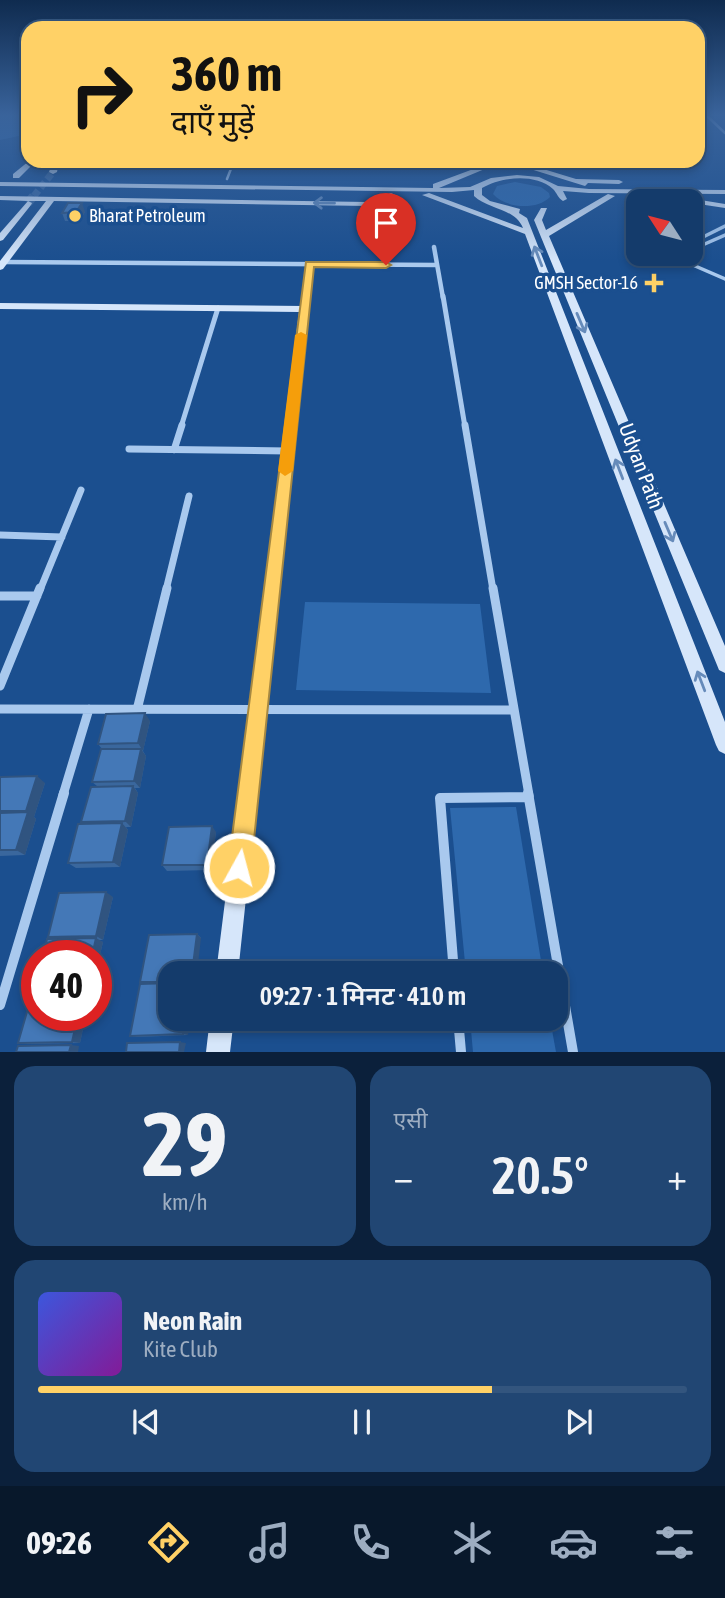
<!DOCTYPE html>
<html lang="hi">
<meta charset="utf-8">
<style>
body{margin:0;font-family:"Asap Condensed","Noto Sans Devanagari",sans-serif;background:#214673;color:#f1f3f6;height:100vh;display:flex;flex-direction:column;font-size:26px;white-space:nowrap}
*{box-sizing:border-box;margin:0}
p{font-size:23px;color:#9dadc1}
.icon{flex:none;width:38px;height:38px;fill:none;stroke:currentColor;stroke-width:2;stroke-linecap:round;stroke-linejoin:round}
.map{position:relative;height:1052px;overflow:hidden}
.drawer{display:flex;flex-direction:column;gap:14px;padding:14px;background:#0b203b;flex:1}
.drawer>*{flex:none}
.hud{position:absolute;left:21px;top:21px;width:684px;height:147px;border-radius:21px;box-shadow:0 4px 10px #0003,0 0 0 2px #33557e;background:#ffd166;color:#111;overflow:hidden}
.needle{width:46px;rotate:306deg}
.tools{position:absolute;left:626px;top:189px;display:grid;gap:14px}
.tools a{display:grid;place-items:center;width:77px;height:77px;border-radius:14px;background:#143b6b;box-shadow:0 4px 10px #0003,0 0 0 2px #33557e;font-size:35px}
.speed{position:absolute;left:21px;top:940px;display:flex;gap:14px;font-size:35px;font-weight:700;text-align:center}
.speed>*{display:grid;place-content:center;width:91px;height:91px;border-radius:50%;background:#143b6b;box-shadow:0 4px 10px #0003,0 0 0 2px #33557e;line-height:1}
.speed .limit{border:10px solid #d22;background:#fff;color:#111}
.pin{position:absolute;display:grid;place-items:center;width:60px;height:60px;color:#fff;margin:-72px -30px;border-radius:50% 50% 50% 0;rotate:-45deg;box-shadow:0 0 7px #0007}
.pin .icon{rotate:45deg}
.me{position:absolute;width:77px;margin:-38px;rotate:7deg;stroke-linejoin:round;filter:drop-shadow(0 0 5px #0008)}
.turn{display:flex;align-items:center;gap:24px;height:147px;padding:0 35px;font-size:32px}
.turn .icon{width:91px;height:91px;stroke-width:2.5}
.turn b{display:block;font-size:49px;line-height:60px}
.big{font-size:52px;font-weight:600;line-height:1.1}
.drawer .widget{flex:1;display:flex;flex-direction:column;justify-content:center;gap:10px;min-width:0;padding:0 24px;border-radius:21px;background:#214673}
.drawer .dial{align-items:center;gap:0}
.dial b{font-size:91px;line-height:1}
.song{display:flex;align-items:center;gap:21px}
.cover{width:84px;height:84px;border-radius:10px;background:linear-gradient(135deg,hsl(230 70% 55%),hsl(290 70% 35%))}
.played{height:7px;border-radius:4px;background:linear-gradient(90deg,#ffd166 70%,#33557e 70%)}
.keys{display:flex;justify-content:space-around;direction:ltr}
.heat{display:flex;justify-content:space-between;align-items:center;font-size:38px;direction:ltr}
.drawer .tiles{flex:1;display:grid;gap:14px;grid-template-columns:1fr 1fr}
.widget:last-child{grid-column:span 2}
.trip{position:absolute;left:158px;top:961px;width:410px;height:70px;border-radius:21px;background:#143b6b;box-shadow:0 4px 10px #0003,0 0 0 2px #33557e;font-weight:600;line-height:70px;text-align:center}
.menu{display:flex;height:112px;justify-content:space-around;align-items:center;background:#08182b;color:#9dadc1}
.menu .icon{width:49px;height:49px}
.menu .on{color:#ffd166}
.menu b{font-size:32px;color:#f1f3f6}
.map>svg:first-child{display:block}
.green{fill:#2e69ad}
.lines{fill:none;stroke-linecap:round;stroke-linejoin:round}
.secondary-tunnel-far1{stroke:#3d69a0;stroke-width:7;stroke-dasharray:7 3.5;stroke-linecap:butt}
.secondary-tunnel{stroke:#3d69a0;stroke-width:9;stroke-dasharray:9 4.5;stroke-linecap:butt}
.lane-far1{stroke:#a9c9ee;stroke-width:2.5}
.lane{stroke:#a9c9ee;stroke-width:3.5}
.street-far4{stroke:#a9c9ee;stroke-width:4.5}
.street-far3{stroke:#a9c9ee;stroke-width:5}
.street-far2{stroke:#a9c9ee;stroke-width:7}
.street-far1{stroke:#a9c9ee;stroke-width:9}
.street{stroke:#a9c9ee;stroke-width:10}
.secondary{fill:#d6e6fa;fill-rule:evenodd}
.wall{fill:#3a679d}
.shaded-wall{fill:#305480}
.building{fill:#4478b7;stroke:#305480;stroke-width:2}
.oneway{stroke:#668bba}
.route{fill:#ffd166;stroke:#a68842;stroke-width:2}
.slow{fill:#f59e0b}
.poi-dot{fill:#ffd166;stroke:#1b4f8f;stroke-width:2.5}
.labels{text-anchor:middle;stroke-width:7;stroke-linejoin:round;paint-order:stroke}
.far-poi-label{font-size:18px;fill:#fff;stroke:#1b4f8f;text-anchor:start}
.street-label{font-size:21px;fill:#fff;stroke:#1b4f8f}
</style>
<div class="map">
<svg width="725" height="1052" viewBox="0 0 725 1052">
<rect width="100%" height="100%" fill="#1b4f8f"/>
<path class="green" d="M 0,114 L 28,114 L 28,134 L 0,140 Z
M 515,182 L 541,187 L 549,193 L 550,197 C 536,211 505,208 493,194 L 497,186 Z
M 305,602 L 480,604 L 491,693 L 296,690 Z
M 516,807 L 543,973 L 466,973 L 450,808 Z
M 470,1019 L 550,1019 L 556,1052 L 473,1052 Z"/>
<g class="lines">
<path class="secondary-tunnel-far1" d="M 34,196 L 53,172"/>
<path class="secondary-tunnel" d="M 28,203 L 35,194"/>
<path class="lane-far1" d="M 705,114 L 725,133
M 234,162 L 259,162 L 257,165 L 261,168 L 311,168 L 317,167 L 318,161
M 227,179 L 234,161"/>
<path class="lane" d="M 691,243 L 725,226
M 691,250 L 725,235
M 646,254 L 671,260 L 684,254
M 679,259 L 725,279"/>
<path class="street-far4" d="M 434,247 L 443,298
M 4,262 L 437,265
M 305,298 L 309,264"/>
<path class="street-far3" d="M 443,296 L 465,427
M 304,309 L 305,296
M 181,427 L 218,308"/>
<path class="street-far2" d="M 465,425 L 493,590
M 129,449 L 288,451
M 174,450 L 182,425
M 0,535 L 62,537
M 40,590 L 81,490
M 166,590 L 189,496"/>
<path class="street-far1" d="M 493,588 L 529,795
M 0,596 L 37,596
M 0,686 L 40,588
M 0,709 L 514,710
M 137,710 L 167,588
M 63,795 L 89,709"/>
<path class="street" d="M 528,793 L 573,1052
M 454,973 L 440,798 L 529,797
M 0,1005 L 64,793
M 458,1018 L 461,1052"/>
<path class="secondary" d="M 29,161 L 36,161 L 19,178 L 13,178 L 13,174 Z
M 53,161 L 59,161 L 57,172 L 53,174 L 49,172 Z
M 495,161 L 504,161 L 439,188 L 470,187 L 491,178 L 517,175 L 539,177 L 558,186 L 589,189 L 725,190 L 725,194 L 589,193 L 563,191 L 567,199 L 563,201 C 558,198 557,193 553,189 C 535,173 501,177 482,188 L 482,195 L 490,201 L 520,209 L 519,213 L 527,218 L 725,722 L 725,754 L 719,751 L 716,745 L 525,234 L 422,195 L 429,193 L 523,228 C 515,208 489,210 474,196 L 474,190 L 452,192 L 0,186 L 0,182 L 433,188 L 433,184 Z
M 510,161 L 517,161 L 576,179 L 619,180 L 623,182 L 619,184 L 588,183 L 585,186 L 511,163 Z
M 391,193 L 395,195 L 394,197 L 368,206 L 54,201 L 3,269 L 0,270 L 0,261 L 46,201 L 28,201 L 32,203 L 31,205 L 3,240 L 0,241 L 0,233 L 28,201 L 0,200 L 0,196 L 367,202 Z
M 608,194 L 615,196 L 549,236 L 725,646 L 725,673 L 719,670 L 717,665 L 534,220 L 541,208 L 547,208 L 542,220 L 546,230 Z
M 682,197 L 725,204 L 725,208 L 679,201 L 678,199 Z
M 0,303 L 304,306 L 309,309 L 238,973 L 216,973 L 299,312 L 0,309 Z
M 210,1018 L 234,1018 L 230,1052 L 206,1052 Z"/>
</g>
<path class="wall" d="M 566,161 L 603,161 L 602,165 L 588,163 L 575,169 L 565,166 Z
M 85,212 L 79,221 L 65,221 L 62,213 Z
M 150,721 L 143,751 L 146,756 L 140,788 L 135,788 L 138,793 L 131,827 L 126,827 L 128,830 L 120,867 L 76,868 L 68,863 L 84,824 L 81,822 L 97,786 L 92,782 L 102,749 L 98,744 Z
M 0,777 L 45,783 L 34,817 L 36,819 L 25,855 L 0,856 Z
M 216,832 L 211,870 L 167,871 L 162,865 Z
M 113,897 L 103,940 L 98,940 L 103,942 L 96,972 L 96,956 L 48,937 Z
M 197,934 L 201,938 L 170,973 L 170,1018 L 188,1035 L 137,1037 L 130,1036 L 144,984 L 140,982 Z
M 37,1015 L 86,1015 L 80,1043 L 28,1044 L 18,1043 Z"/>
<path class="shaded-wall" d="M 577,161 L 588,161 L 588,163 L 575,169 Z
M 82,203 L 85,212 L 79,221 L 76,212 Z
M 145,713 L 150,721 L 143,751 L 138,743 Z
M 141,749 L 146,756 L 140,788 L 134,781 Z
M 37,776 L 45,783 L 34,817 L 36,819 L 25,855 L 16,850 L 28,812 L 26,811 Z
M 133,786 L 138,793 L 131,827 L 125,821 Z
M 122,823 L 128,830 L 120,867 L 113,862 Z
M 212,826 L 216,832 L 211,870 L 207,865 Z
M 106,892 L 113,897 L 103,940 L 96,936 Z
M 197,934 L 201,938 L 197,973 L 192,973 Z
M 96,938 L 103,942 L 96,972 L 96,956 L 92,956 Z
M 78,1015 L 86,1015 L 80,1043 L 72,1042 Z
M 185,1018 L 191,1018 L 188,1035 L 183,1034 Z
M 180,1042 L 186,1043 L 184,1052 L 179,1052 Z
M 71,1045 L 79,1046 L 78,1052 L 69,1052 Z"/>
<path class="building" d="M 68,203 L 82,203 L 76,212 L 62,213 Z
M 145,713 L 138,743 L 98,744 L 106,714 Z
M 101,749 L 141,749 L 134,781 L 92,782 Z
M 37,776 L 26,811 L 0,811 L 0,777 Z
M 133,786 L 125,821 L 81,822 L 91,787 Z
M 28,812 L 16,850 L 0,850 L 0,813 Z
M 122,823 L 113,862 L 68,863 L 78,824 Z
M 212,826 L 207,865 L 162,865 L 169,827 Z
M 106,892 L 96,936 L 48,937 L 59,893 Z
M 197,934 L 192,973 L 170,973 L 170,982 L 140,982 L 149,935 Z
M 96,938 L 92,956 L 43,956 L 47,939 Z
M 170,983 L 170,1018 L 185,1018 L 183,1034 L 130,1036 L 140,984 Z
M 33,991 L 37,991 L 37,1015 L 78,1015 L 72,1042 L 18,1043 Z
M 180,1042 L 179,1052 L 126,1052 L 127,1043 Z
M 71,1045 L 69,1052 L 16,1052 L 18,1046 Z"/>
<defs><path id="oneway-shaft" d="M-6 0H5M1.5-3L5.5 0L1.5 3" fill="none" stroke-width="1.6" stroke-linecap="round" stroke-linejoin="round" transform="scale(1.75)"/></defs>
<g class="oneway">
<use href="#oneway-shaft" transform="translate(324 203) rotate(-179)"/>
<use href="#oneway-shaft" transform="translate(538 256) rotate(-111)"/>
<use href="#oneway-shaft" transform="translate(581 323) rotate(67)"/>
<use href="#oneway-shaft" transform="translate(619 469) rotate(-111)"/>
<use href="#oneway-shaft" transform="translate(669 532) rotate(67)"/>
<use href="#oneway-shaft" transform="translate(701 681) rotate(-111)"/>
</g>
<linearGradient id="sky" x2="0" y2="1"><stop stop-color="#0f2b4f"/><stop offset="0.44" stop-color="#39639b"/><stop offset="1" stop-color="#39639b" stop-opacity="0"/></linearGradient>
<rect width="725" height="261" fill="url(#sky)"/>
<path class="route" d="M 306,262 L 386,262 L 391,265 L 386,268 L 314,267 L 251,868 L 248,876 L 239,879 L 231,876 L 228,868 Z"/>
<path class="slow" d="M 301,332 L 307,335 L 293,471 L 285,476 L 278,471 L 295,335 Z"/>
<g class="poi-dot">
<circle cx="75" cy="216" r="7"/>
<path d="M650.5 272.5h7v7h7v7h-7v7h-7v-7h-7v-7h7z"/>
</g>
<g class="labels">
<g class="far-poi-label">
<text x="89" y="222">Bharat Petroleum</text>
<text x="638" y="289" text-anchor="end">GMSH Sector-16</text>
</g>
<g class="street-label">
<text transform="translate(641 466) rotate(69)" y="7">Udyan Path</text>
</g>
</g>
</svg>
<div class="tools">
<a><svg class="needle" viewBox="-14 -14 28 28"><path d="M0-13l5 13h-10z" fill="#e53935"/><path d="M0 13l5-13h-10z" fill="#9dadc1"/></svg></a>
</div>
<div class="speed"><div class="limit">40</div></div>
<div class="pin" style="left:386px;top:265px;background:#d93025"><svg class="icon" aria-label="arrive" viewBox="0 0 24 24"><path d="M6 21V4h12l-3 4 3 4H6"/></svg></div>
<svg class="me" style="left:239px;top:868px" viewBox="-20 -20 40 40"><circle r="17" fill="#ffd166" stroke="#fff" stroke-width="3"/><path d="M0-11L8 9 0 5-8 9z" fill="#fff"/></svg>
<div class="trip">09:27 · 1 मिनट · 410 m</div>
<div class="hud">
<div class="turn"><svg class="icon" aria-label="right" viewBox="0 0 24 24"><path d="M7 20v-9h11M14 6l5 5-5 5"/></svg><div><b>360 m</b>दाएँ मुड़ें</div></div>
</div>
</div>
<section class="drawer">
<div class="tiles">
<div class="widget dial"><b>29</b><p>km/h</p></div>
<div class="widget"><p>एसी</p>
<div class="heat"><a>−</a><b class="big">20.5°</b><a>+</a></div>
</div>
<div class="widget">
<div class="song"><i class="cover"></i><div><b>Neon Rain</b><p>Kite Club</p></div></div>
<div class="played"></div>
<div class="keys"><svg class="icon" aria-label="previous" viewBox="0 0 24 24"><path d="M18 5L8 12l10 7zM5 5v14"/></svg><svg class="icon" aria-label="pause" viewBox="0 0 24 24"><path d="M8 5v14M16 5v14"/></svg><svg class="icon" aria-label="next" viewBox="0 0 24 24"><path d="M6 5l10 7-10 7zM19 5v14"/></svg></div>
</div>
</div>
</section>
<nav class="menu">
<b>09:26</b>
<svg class="icon on" aria-label="directions" viewBox="0 0 24 24"><path d="M12 3l9 9-9 9-9-9zM9 14v-3h6M13 9l2 2-2 2"/></svg>
<svg class="icon" aria-label="music" viewBox="0 0 24 24"><path d="M9 18V5l10-2v13"/><circle cx="6" cy="18" r="3"/><circle cx="16" cy="16" r="3"/></svg>
<svg class="icon" aria-label="phone" viewBox="0 0 24 24"><path d="M5 4h4l2 5-3 2q2 4 5 5l2-3 5 2v4C11 20 4 13 5 4z"/></svg>
<svg class="icon" aria-label="climate" viewBox="0 0 24 24"><path d="M12 3v18M4 7l16 10M4 17L20 7"/></svg>
<svg class="icon" aria-label="car" viewBox="0 0 24 24"><path d="M5 17H2v-5l4-1 3-4h7l3 4 3 1v5h-3M9 17h6M6 11h13"/><circle cx="7" cy="17" r="2"/><circle cx="17" cy="17" r="2"/></svg>
<svg class="icon" aria-label="filters" viewBox="0 0 24 24"><path d="M4 7h16M4 17h16"/><circle cx="9" cy="7" r="2"/><circle cx="15" cy="17" r="2"/></svg>
</nav>
